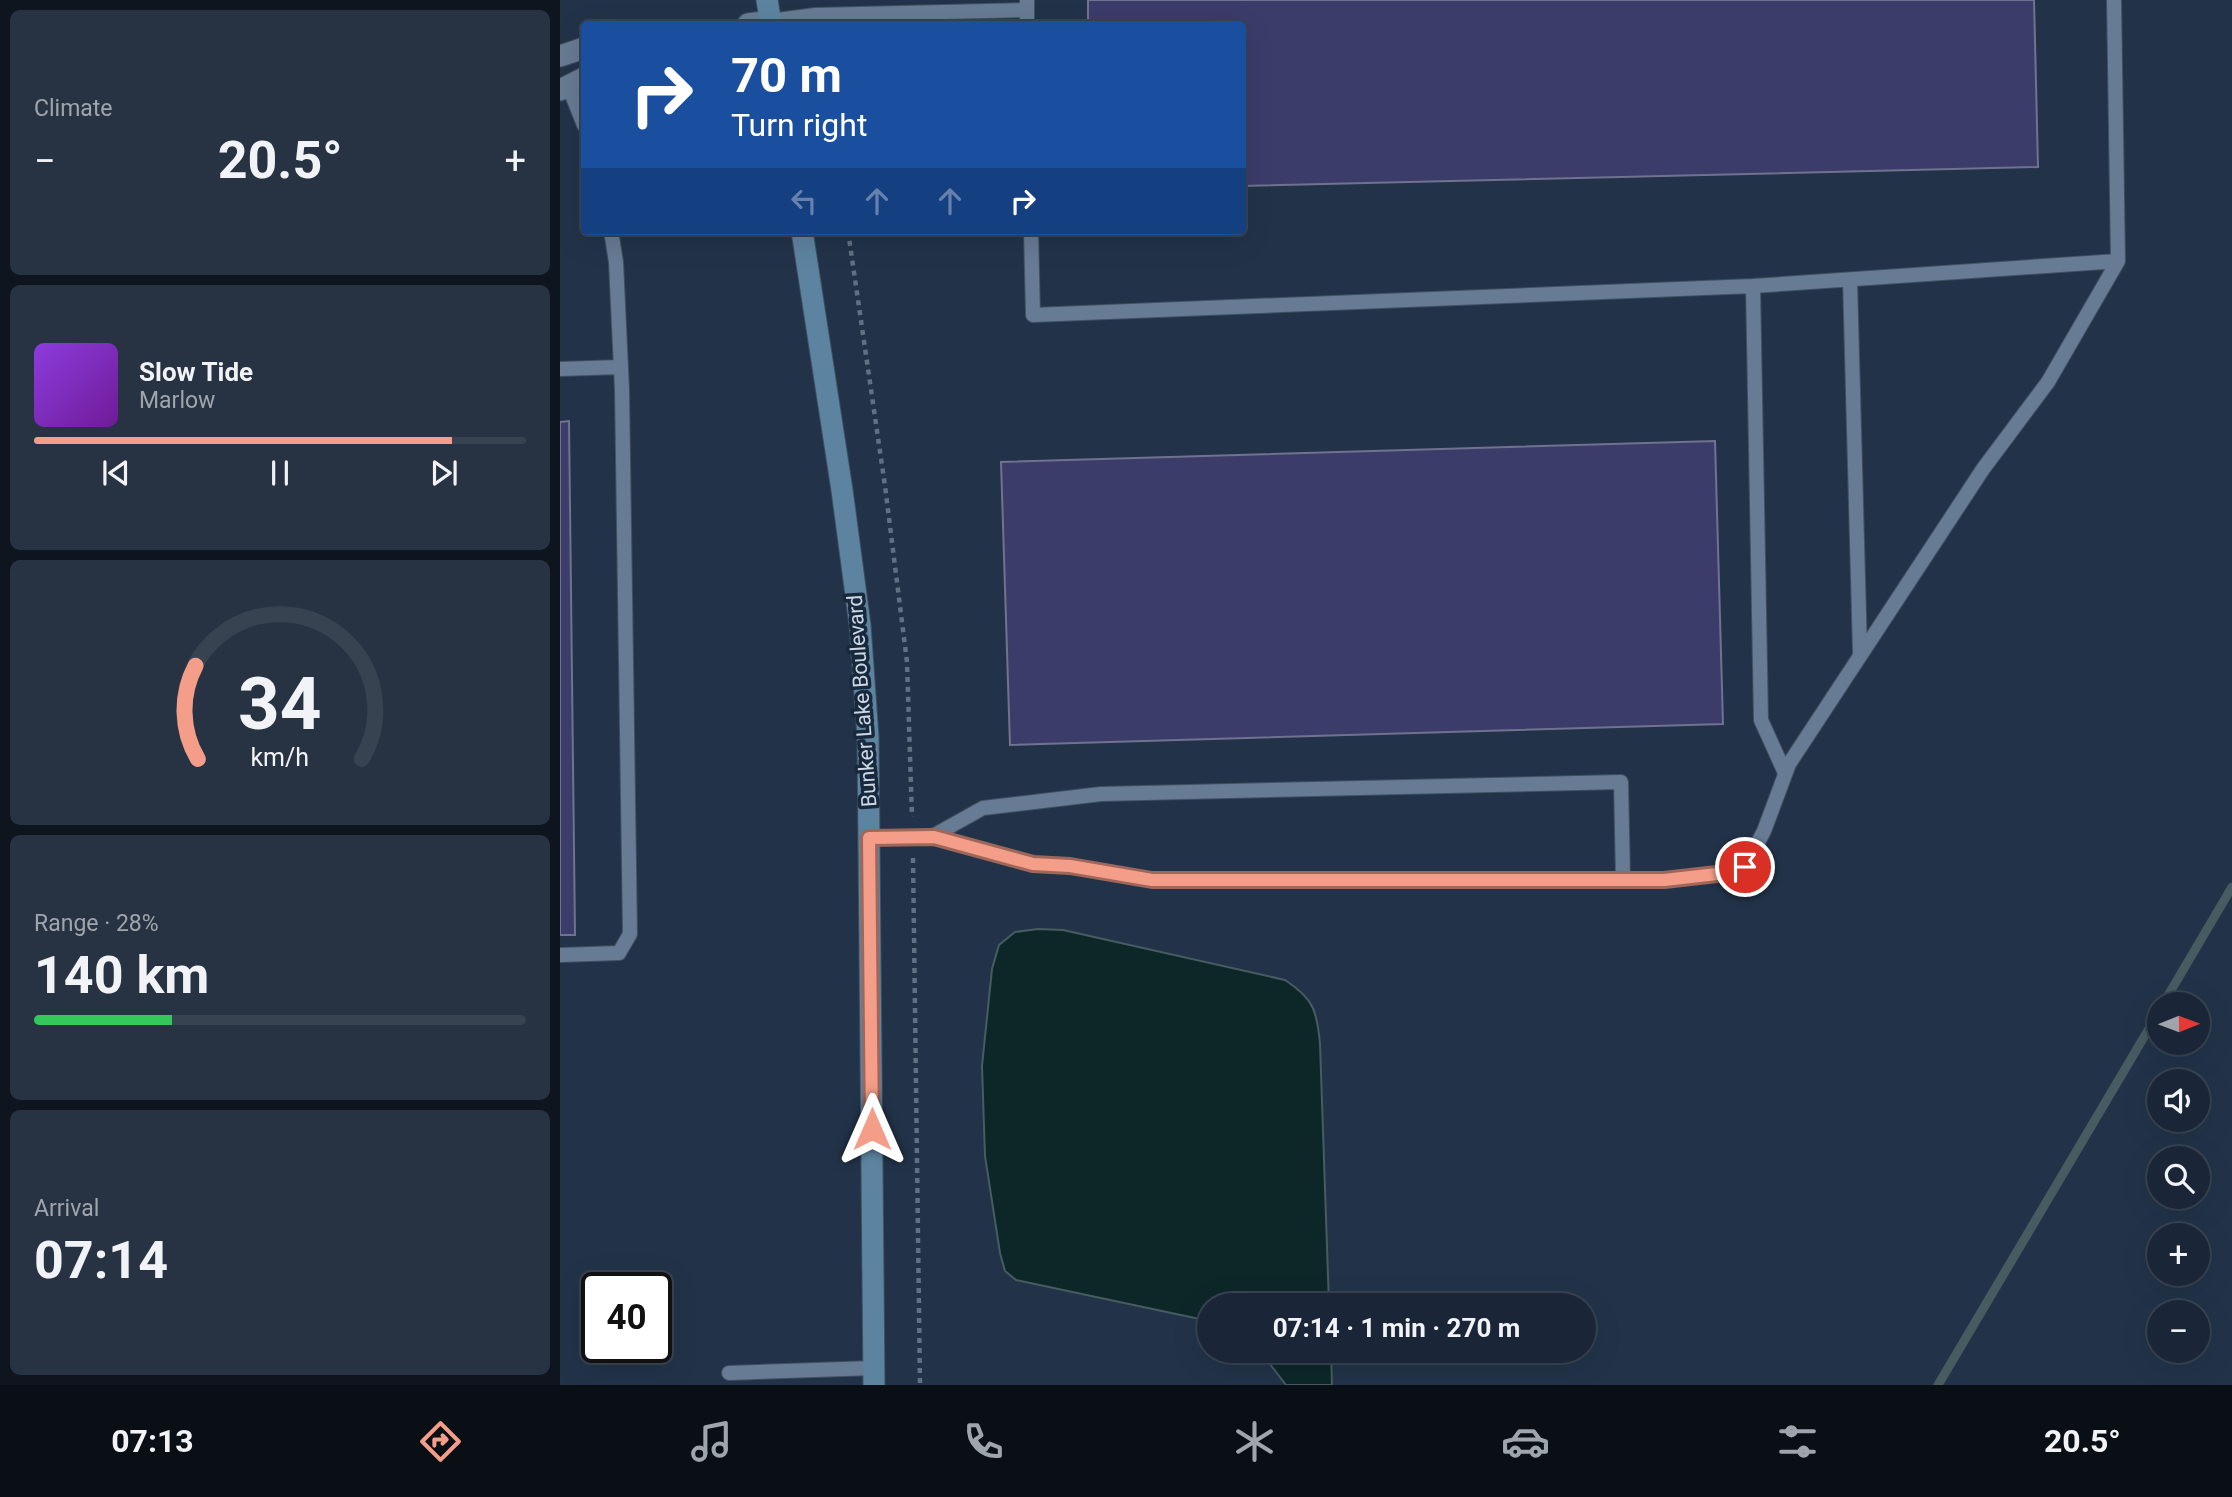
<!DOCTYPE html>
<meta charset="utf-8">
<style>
body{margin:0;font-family:Roboto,sans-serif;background:#273242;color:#f1f3f6;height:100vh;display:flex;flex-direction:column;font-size:26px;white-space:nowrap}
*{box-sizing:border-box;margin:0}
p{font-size:23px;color:#9fa5ad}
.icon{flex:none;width:38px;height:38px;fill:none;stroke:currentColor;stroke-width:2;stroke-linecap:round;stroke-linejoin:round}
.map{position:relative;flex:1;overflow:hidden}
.panel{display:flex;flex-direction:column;gap:10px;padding:10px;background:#0e151e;width:560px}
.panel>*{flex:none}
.top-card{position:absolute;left:21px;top:21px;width:665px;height:214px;border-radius:7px;box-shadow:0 7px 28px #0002,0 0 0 2px #384352;background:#1a4fa0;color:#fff;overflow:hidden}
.needle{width:46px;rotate:89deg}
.buttons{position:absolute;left:1587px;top:992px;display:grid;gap:14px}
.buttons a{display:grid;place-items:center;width:63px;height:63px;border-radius:50%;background:#1a2637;box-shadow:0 7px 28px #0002,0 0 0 2px #384352;font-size:35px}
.speed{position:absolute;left:21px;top:1272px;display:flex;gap:14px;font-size:35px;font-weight:700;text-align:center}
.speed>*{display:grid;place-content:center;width:91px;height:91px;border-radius:50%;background:#1a2637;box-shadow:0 7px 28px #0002,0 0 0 2px #384352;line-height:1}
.speed .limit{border:4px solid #111;border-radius:10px;background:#fff;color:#111}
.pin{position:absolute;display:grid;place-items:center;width:60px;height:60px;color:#fff;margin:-30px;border:4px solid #fff;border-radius:50%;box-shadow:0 2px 7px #0007}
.me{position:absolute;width:77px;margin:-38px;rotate:0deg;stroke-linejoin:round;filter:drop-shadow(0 0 5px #0008)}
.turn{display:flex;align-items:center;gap:24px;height:147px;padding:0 35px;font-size:32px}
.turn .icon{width:91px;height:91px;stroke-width:2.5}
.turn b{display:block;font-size:49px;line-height:60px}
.lanes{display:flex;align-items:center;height:66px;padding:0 35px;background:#0003;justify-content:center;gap:35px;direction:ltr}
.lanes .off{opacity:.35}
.big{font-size:52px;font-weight:700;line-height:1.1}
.panel .tile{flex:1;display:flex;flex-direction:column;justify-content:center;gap:10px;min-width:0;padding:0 24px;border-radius:10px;background:#273242}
.panel .dial{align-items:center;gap:0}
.dial svg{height:182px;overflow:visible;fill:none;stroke:#384352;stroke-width:7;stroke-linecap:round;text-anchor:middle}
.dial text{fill:#f1f3f6;stroke:none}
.song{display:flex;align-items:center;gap:21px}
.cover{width:84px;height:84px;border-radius:10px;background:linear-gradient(135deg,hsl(270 70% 55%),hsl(280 70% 35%))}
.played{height:7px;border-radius:4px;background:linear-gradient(90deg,#f49e8a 85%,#384352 85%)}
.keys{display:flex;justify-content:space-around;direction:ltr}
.heat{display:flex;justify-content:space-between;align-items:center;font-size:38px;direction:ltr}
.charge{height:10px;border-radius:5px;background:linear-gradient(90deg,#34c759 28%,#384352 0)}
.trip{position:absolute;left:637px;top:1293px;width:399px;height:70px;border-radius:35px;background:#1a2637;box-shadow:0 7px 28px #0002,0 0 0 2px #384352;font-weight:700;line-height:70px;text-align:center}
.dock{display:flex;height:112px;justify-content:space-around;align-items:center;background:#0a0f16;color:#9fa5ad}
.dock .icon{width:49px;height:49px}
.dock .active{color:#f49e8a}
.dock b{font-size:32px;color:#f1f3f6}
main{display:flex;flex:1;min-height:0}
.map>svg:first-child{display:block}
.water{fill:#0d2728;stroke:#475c61;stroke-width:2}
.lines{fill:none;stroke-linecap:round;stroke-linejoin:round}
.stream{stroke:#475c61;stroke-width:9}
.building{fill:#3c3c6b;stroke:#70728f;stroke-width:2}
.lane-casing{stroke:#415061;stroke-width:16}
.street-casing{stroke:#415061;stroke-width:23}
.secondary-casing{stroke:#415061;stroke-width:23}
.path{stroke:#617083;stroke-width:4.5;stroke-dasharray:5 5;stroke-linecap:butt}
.lane{stroke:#677b94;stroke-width:14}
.street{stroke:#677b94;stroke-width:21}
.secondary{stroke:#5c84a0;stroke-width:21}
.route-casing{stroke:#9f675a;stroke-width:18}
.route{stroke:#f49e8a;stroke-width:12}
.labels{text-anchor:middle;stroke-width:7;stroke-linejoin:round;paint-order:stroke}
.street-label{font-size:21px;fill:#cdd8e5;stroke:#18293e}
</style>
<main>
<section class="panel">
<div class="tile"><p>Climate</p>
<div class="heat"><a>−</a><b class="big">20.5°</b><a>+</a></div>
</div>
<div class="tile">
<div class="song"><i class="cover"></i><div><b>Slow Tide</b><p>Marlow</p></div></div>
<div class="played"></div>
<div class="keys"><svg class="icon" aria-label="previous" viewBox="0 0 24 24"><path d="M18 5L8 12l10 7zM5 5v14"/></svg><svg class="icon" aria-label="pause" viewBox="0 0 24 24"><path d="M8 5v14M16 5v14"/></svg><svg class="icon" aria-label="next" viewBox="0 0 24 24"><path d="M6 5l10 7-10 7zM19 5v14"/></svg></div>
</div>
<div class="tile dial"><svg viewBox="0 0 100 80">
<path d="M14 69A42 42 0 1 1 86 69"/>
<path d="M14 69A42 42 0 0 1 13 28" stroke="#f49e8a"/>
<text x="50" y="56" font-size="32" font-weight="700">34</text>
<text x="50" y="72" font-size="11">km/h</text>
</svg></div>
<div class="tile"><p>Range · 28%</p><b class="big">140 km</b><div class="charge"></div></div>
<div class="tile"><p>Arrival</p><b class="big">07:14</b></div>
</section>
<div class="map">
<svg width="1672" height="1385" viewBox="0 0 1672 1385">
<rect width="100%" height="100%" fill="#223349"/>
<path class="water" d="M 478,929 L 503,930 L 725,980 C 754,999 757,1011 760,1044 L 769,1305 L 649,1306 L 649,1321 L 456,1280 L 445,1271 L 440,1253 L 425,1156 L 422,1066 L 432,969 L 439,945 L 455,932 Z
M 700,1351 L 771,1351 L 772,1385 L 726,1385 Z"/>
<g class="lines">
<path class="stream" d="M 1603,1004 L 1672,887
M 1378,1385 L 1600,1010"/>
</g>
<path class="building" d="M 528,0 L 1474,0 L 1478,167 L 682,186 L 682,24 L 528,24 Z
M 9,421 L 15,935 L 0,935 L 0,422 Z
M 1155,441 L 1163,724 L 450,745 L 441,462 Z"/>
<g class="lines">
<defs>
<path id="lane" d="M 467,1 L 467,24
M 210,21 L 255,15 L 467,10
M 8,85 L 24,125
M 471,231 L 473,315 L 1193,286 L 1558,261
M 1290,280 L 1300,653
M 1193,286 L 1201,720 L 1225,773
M 0,369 L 61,367
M 371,837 L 423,808 L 541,794 L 1061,782 L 1063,879
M 309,838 L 374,837 L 473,864 L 510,866 L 592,880 L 1103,880 L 1157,874 L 1185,867 L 1204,831 L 1229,764 L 1423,469 L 1488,382 L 1558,261 L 1554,0
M 0,955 L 59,953 L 70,934 L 62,390 L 56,262 L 51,231
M 169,1373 L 314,1368"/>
<path id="street" d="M 188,24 L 210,21
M 0,56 L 24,48
M 0,90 L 24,78"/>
<path id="secondary" d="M 207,0 L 211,24
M 242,231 L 282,490 L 300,625 L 308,737 L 314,1385"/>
</defs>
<use href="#lane" class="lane-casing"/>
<use href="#street" class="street-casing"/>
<use href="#secondary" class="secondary-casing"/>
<path class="path" d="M 288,231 L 325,486 L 347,662 L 352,817
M 353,858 L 360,1385"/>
<use href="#lane" class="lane"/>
<use href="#street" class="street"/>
<use href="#secondary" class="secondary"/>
</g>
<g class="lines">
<defs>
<path id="route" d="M 312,1129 L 309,838 L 374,837 L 473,864 L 510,866 L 592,880 L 1104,880 L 1157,874 L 1185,867"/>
</defs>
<use href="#route" class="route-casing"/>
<use href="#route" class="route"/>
</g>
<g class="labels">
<g class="street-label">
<text transform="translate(302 701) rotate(-94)" y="7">Bunker Lake Boulevard</text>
</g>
</g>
</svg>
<div class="buttons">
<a><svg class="needle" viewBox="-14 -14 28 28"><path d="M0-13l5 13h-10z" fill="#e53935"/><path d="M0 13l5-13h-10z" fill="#9fa5ad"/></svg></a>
<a><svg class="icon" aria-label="sound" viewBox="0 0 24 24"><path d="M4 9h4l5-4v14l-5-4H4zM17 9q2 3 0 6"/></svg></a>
<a><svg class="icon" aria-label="search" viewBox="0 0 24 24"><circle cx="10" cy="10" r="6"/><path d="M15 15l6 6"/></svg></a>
<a>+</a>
<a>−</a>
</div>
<div class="speed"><div class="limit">40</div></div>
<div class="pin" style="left:1185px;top:867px;background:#d93025"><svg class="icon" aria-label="arrive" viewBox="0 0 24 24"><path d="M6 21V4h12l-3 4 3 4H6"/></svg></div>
<svg class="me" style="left:312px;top:1129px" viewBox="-20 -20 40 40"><path d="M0-17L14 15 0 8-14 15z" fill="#f49e8a" stroke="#fff" stroke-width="4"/></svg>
<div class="trip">07:14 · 1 min · 270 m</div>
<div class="top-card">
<div class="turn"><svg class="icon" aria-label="right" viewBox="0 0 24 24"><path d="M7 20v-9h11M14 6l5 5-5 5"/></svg><div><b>70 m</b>Turn right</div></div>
<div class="lanes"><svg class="icon off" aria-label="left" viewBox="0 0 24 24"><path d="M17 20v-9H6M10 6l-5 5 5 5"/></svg><svg class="icon off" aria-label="ahead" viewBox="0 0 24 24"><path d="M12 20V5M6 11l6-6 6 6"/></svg><svg class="icon off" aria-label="ahead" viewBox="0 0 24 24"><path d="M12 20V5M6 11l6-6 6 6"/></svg><svg class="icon" aria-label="right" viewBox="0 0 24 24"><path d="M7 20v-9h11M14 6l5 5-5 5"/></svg></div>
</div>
</div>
</main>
<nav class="dock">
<b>07:13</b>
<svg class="icon active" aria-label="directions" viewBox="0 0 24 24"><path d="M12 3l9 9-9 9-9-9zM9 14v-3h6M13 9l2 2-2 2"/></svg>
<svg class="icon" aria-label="music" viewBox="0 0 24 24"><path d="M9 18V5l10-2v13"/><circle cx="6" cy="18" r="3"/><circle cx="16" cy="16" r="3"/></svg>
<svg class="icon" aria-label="phone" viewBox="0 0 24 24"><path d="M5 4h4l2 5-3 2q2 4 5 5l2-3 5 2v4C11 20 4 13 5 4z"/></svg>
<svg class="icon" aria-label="climate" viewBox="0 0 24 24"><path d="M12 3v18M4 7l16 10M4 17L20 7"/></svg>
<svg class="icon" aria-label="car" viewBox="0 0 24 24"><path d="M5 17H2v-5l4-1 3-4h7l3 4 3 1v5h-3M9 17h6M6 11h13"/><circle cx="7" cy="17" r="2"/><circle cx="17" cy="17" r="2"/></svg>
<svg class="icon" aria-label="filters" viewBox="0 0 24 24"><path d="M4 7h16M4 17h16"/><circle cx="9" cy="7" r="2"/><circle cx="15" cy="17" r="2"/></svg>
<b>20.5°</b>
</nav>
